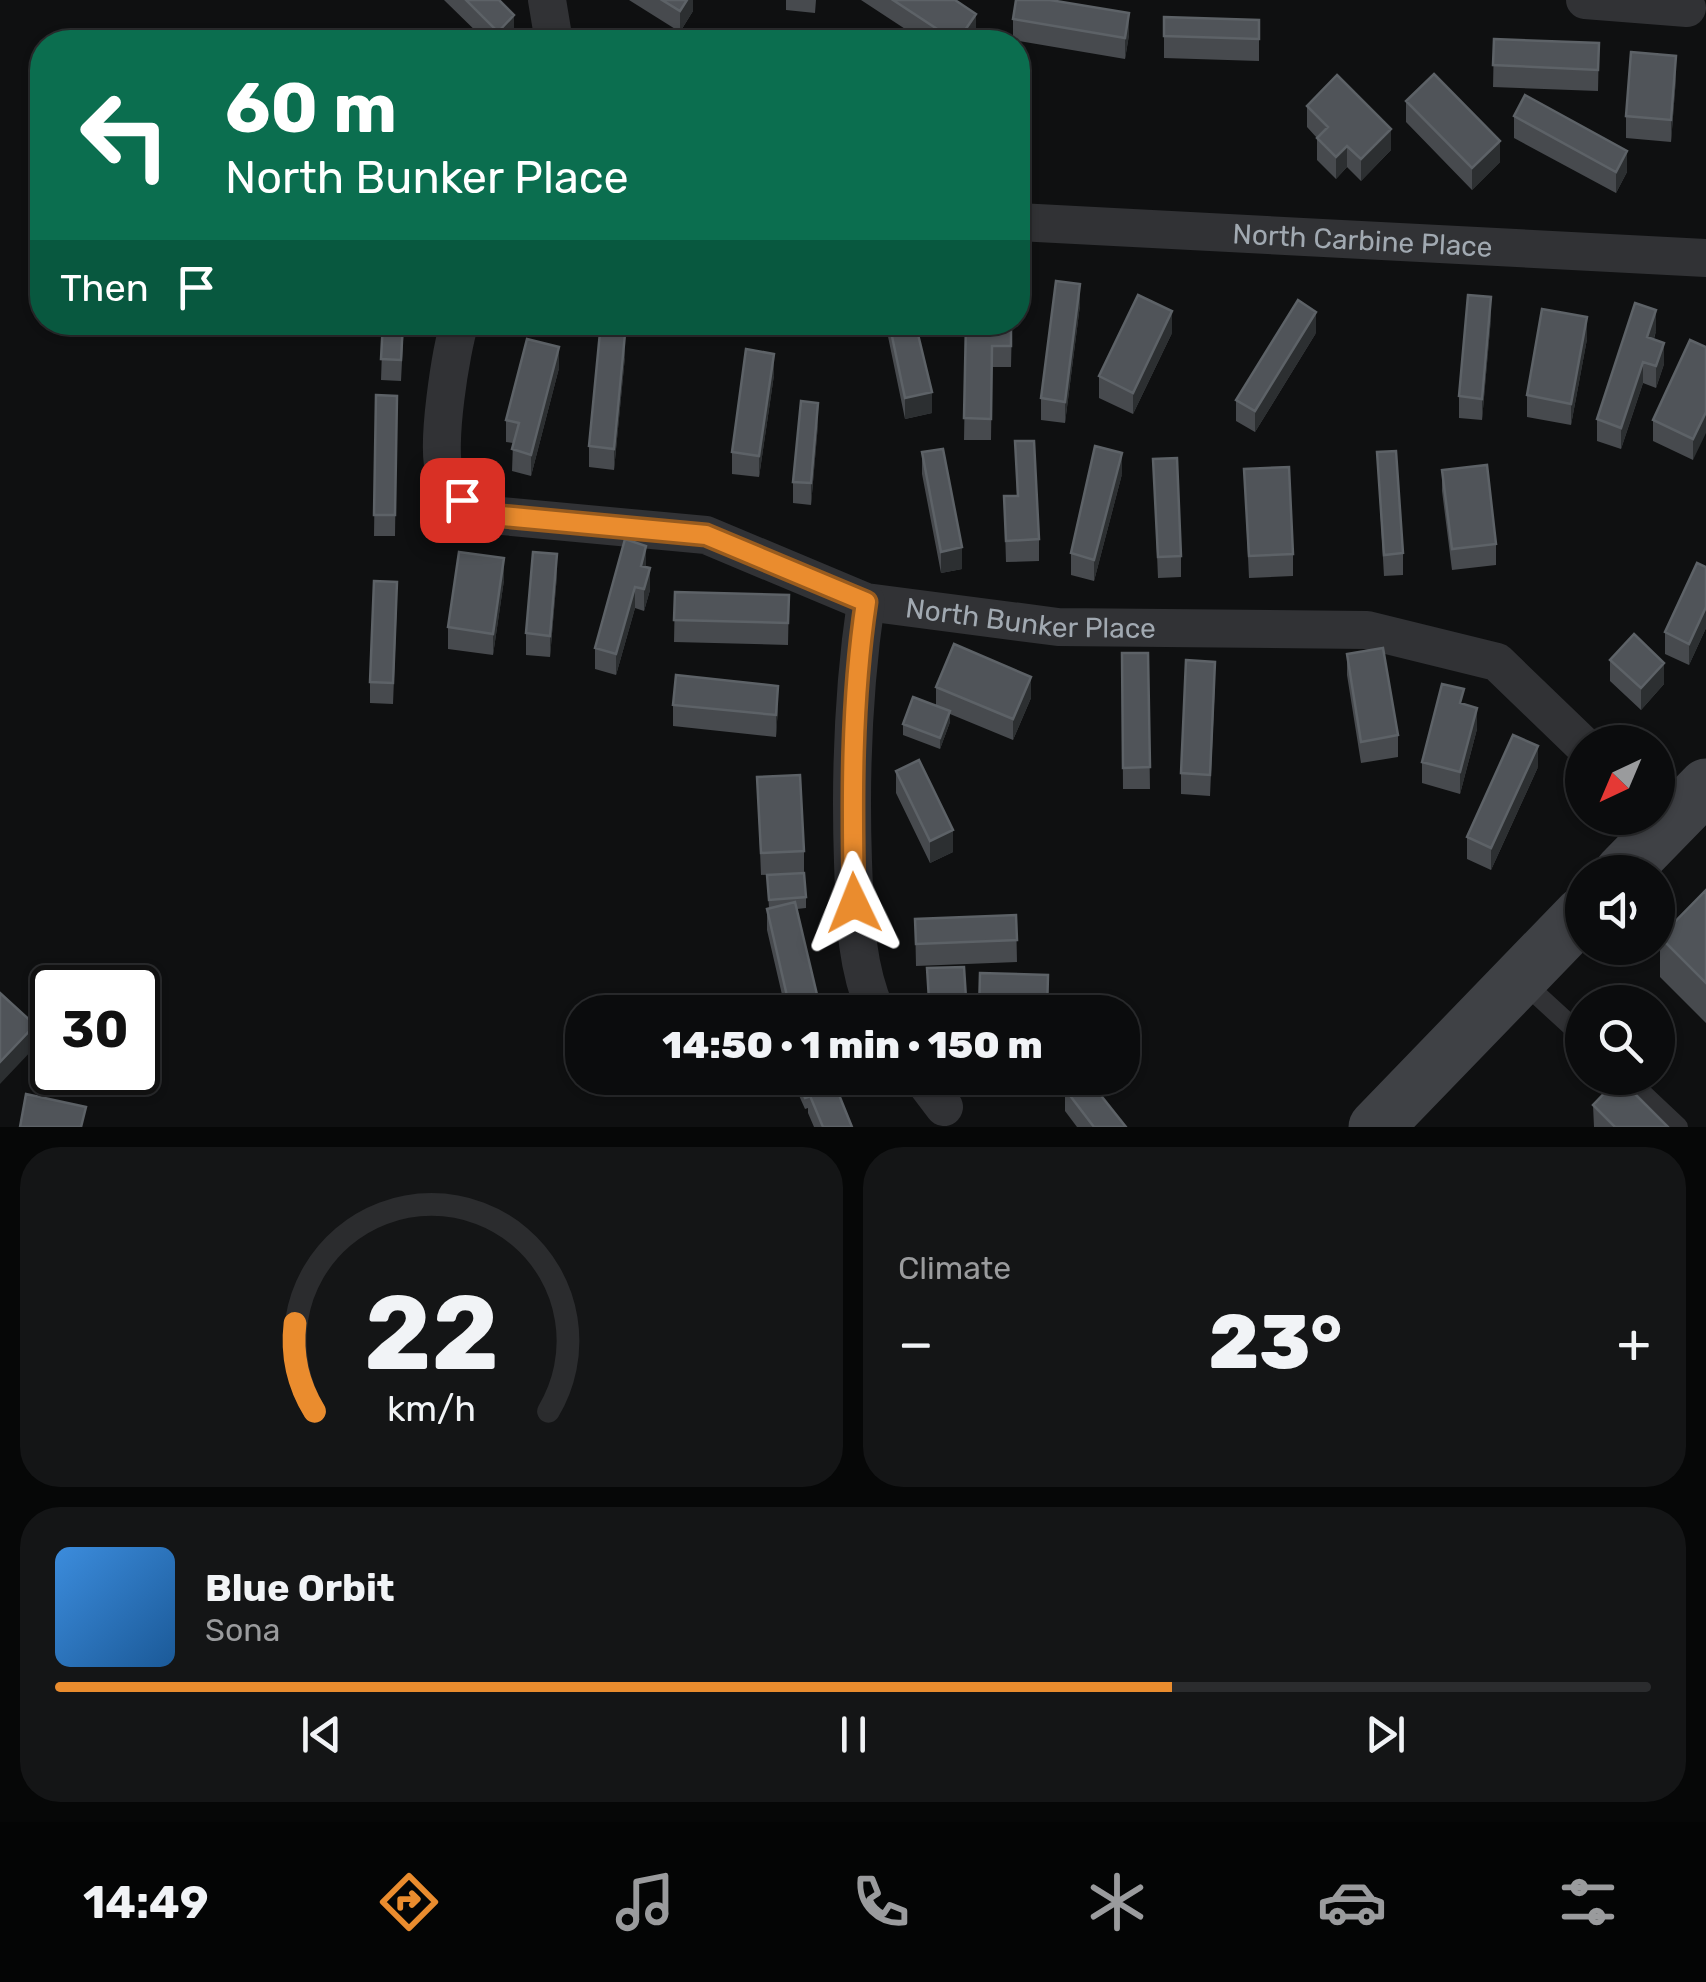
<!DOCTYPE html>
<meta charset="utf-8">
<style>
body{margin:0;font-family:Rubik,sans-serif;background:#141516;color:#f1f3f6;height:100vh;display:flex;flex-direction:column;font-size:38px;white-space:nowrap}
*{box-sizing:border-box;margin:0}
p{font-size:32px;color:#9a9b9d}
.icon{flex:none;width:55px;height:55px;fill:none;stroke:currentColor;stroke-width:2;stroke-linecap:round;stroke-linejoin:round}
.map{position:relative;height:1127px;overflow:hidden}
.panel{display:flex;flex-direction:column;gap:20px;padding:20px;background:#060707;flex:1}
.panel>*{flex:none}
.top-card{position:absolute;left:30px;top:30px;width:1000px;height:305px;border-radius:40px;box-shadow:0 2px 8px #0004,0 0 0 2px #2b2c2e;background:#0b6e4f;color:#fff;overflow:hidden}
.needle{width:65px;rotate:224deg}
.controls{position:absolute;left:1565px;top:725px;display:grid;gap:20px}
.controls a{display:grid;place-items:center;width:110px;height:110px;border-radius:50%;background:#0b0c0d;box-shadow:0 2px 8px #0004,0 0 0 2px #2b2c2e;font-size:50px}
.speed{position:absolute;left:30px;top:965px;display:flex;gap:20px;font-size:50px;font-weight:700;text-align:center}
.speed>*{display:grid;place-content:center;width:130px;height:130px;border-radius:50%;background:#0b0c0d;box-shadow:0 2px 8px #0004,0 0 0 2px #2b2c2e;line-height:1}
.speed .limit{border:5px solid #111;border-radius:15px;background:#fff;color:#111}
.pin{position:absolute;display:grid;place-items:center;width:85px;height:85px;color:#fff;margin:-42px;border-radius:20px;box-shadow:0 5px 15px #0006}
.me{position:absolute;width:110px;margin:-55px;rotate:358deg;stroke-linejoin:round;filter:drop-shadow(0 0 8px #0008)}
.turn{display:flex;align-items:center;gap:35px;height:210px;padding:0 30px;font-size:45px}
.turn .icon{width:130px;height:130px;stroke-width:2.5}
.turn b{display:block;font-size:70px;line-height:85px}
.then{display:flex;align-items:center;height:95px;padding:0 30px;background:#0003;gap:20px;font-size:38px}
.big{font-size:75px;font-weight:800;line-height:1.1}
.panel .widget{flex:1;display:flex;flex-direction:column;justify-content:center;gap:15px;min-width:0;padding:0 35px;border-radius:40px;background:#141516}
.panel .dial{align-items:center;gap:0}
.dial svg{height:260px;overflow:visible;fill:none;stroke:#2b2c2e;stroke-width:7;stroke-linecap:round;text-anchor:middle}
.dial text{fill:#f1f3f6;stroke:none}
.song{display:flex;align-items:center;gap:30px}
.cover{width:120px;height:120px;border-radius:15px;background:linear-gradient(135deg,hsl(210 70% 55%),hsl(210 70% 35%))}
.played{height:10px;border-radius:5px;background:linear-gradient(90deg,#ea8c2e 70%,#2b2c2e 70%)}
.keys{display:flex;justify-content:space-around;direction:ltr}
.heat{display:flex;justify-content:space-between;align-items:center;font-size:55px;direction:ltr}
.panel .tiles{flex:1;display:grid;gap:20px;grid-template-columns:1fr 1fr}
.widget:last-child{grid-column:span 2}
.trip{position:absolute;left:565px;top:995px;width:575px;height:100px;border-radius:40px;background:#0b0c0d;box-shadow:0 2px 8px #0004,0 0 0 2px #2b2c2e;font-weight:800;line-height:100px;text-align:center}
.tab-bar{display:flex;height:160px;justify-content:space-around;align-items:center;background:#040505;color:#9a9b9d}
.tab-bar .icon{width:70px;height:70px}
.tab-bar .current{color:#ea8c2e}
.tab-bar b{font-size:45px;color:#f1f3f6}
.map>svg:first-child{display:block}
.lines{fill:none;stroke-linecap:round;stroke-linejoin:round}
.lane{stroke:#313235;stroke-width:20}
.street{stroke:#313235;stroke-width:38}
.secondary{stroke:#3f4145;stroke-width:55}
.wall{fill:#474a4e}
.shaded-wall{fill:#2c2f31}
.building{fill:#505459;stroke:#5d6267;stroke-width:2.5}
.route-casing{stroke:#985b1e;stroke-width:25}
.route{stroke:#ea8c2e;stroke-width:18}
.labels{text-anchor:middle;stroke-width:9;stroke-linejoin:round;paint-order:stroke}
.street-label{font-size:28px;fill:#a1a9b1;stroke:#0a0b0c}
</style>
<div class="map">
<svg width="1706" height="1127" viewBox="0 0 1706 1127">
<rect width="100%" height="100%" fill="#0f1011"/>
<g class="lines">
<path class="lane" d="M 1521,980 L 1582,1036
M 1626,1078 L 1678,1127"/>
<g class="street">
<path d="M 547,0 L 554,42"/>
<path d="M 1585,0 L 1687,8"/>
<path id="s1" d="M 1018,222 L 1706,258"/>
<path id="s2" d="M 460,322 C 451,348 435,450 445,473 C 455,496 470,504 491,515 L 706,535 L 866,602 L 1058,627 L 1367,630 L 1497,662 L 1582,744"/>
<path d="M 866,602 C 853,690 850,774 853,862 C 855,914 855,964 876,1012"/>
<path d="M 922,1078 L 944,1107"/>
</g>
<path class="secondary" d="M 1622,872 L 1706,786
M 1376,1127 L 1582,914"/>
</g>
<path class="wall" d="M 444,0 L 499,0 L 514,36 L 508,42 L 487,42 Z
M 629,0 L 693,0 L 693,11 L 680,32 Z
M 786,0 L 816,0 L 815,13 L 786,10 Z
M 861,0 L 955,0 L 976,35 L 972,42 L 925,42 Z
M 1164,17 L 1259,20 L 1259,61 L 1164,58 Z
M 1013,19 L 1129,35 L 1125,59 L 1013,40 Z
M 1494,39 L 1599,43 L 1598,91 L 1493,87 Z
M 1676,78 L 1671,142 L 1626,138 L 1626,116 Z
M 1406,101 L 1500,162 L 1472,190 L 1406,122 Z
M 1307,106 L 1391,150 L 1361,181 L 1347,167 L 1336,179 L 1317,160 L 1317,138 L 1307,127 Z
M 1514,116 L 1627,172 L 1616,193 L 1514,138 Z
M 1080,305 L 1065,423 L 1041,420 L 1041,398 Z
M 1491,318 L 1482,420 L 1459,418 L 1459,396 Z
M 383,322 L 404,322 L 401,381 L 381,380 Z
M 885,322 L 915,322 L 932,413 L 905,419 Z
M 966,322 L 1012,322 L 1011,367 L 992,367 L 991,440 L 964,440 Z
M 1656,331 L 1654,339 L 1664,364 L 1656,388 L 1643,383 L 1621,449 L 1597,441 L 1597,419 Z
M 1172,333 L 1133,414 L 1099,398 L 1099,376 Z
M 1316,333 L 1255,432 L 1236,421 L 1236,400 Z
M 1587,339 L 1571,425 L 1527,417 L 1527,395 Z
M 1706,347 L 1693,460 L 1653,441 L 1653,420 Z
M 625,356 L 614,470 L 589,467 L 589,446 Z
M 559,368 L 531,476 L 512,471 L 513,443 L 506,442 L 506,420 Z
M 774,375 L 759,477 L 732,474 L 732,452 Z
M 376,395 L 397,396 L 395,536 L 374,536 Z
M 818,424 L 811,505 L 793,503 L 793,482 Z
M 1015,441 L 1039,539 L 1039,561 L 1006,562 L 1004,496 L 1017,496 Z
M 922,452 L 962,569 L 941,573 L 922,474 Z
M 1377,452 L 1403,553 L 1403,575 L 1384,576 Z
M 1153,459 L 1181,556 L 1181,577 L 1158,578 Z
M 1244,469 L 1293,554 L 1293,576 L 1249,578 Z
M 1442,470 L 1496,544 L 1496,565 L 1452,570 L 1442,491 Z
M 1122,474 L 1094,581 L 1071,575 L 1071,553 Z
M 646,567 L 650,590 L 644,611 L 635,608 L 616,675 L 595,669 L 595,648 Z
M 1706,567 L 1706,628 L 1689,665 L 1665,654 L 1665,632 Z
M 557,575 L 550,657 L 526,655 L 526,633 Z
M 504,580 L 493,655 L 448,649 L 448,627 Z
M 675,592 L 789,595 L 788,645 L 674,642 Z
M 397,603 L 393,704 L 370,703 L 370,682 Z
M 1122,653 L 1148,653 L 1150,789 L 1123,789 Z
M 1347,654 L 1398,735 L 1398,757 L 1361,763 L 1347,675 Z
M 1610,660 L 1664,684 L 1641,710 L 1610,681 Z
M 1215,683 L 1210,796 L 1181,794 L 1181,773 Z
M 936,687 L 1031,698 L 1013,740 L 950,714 L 950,722 L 940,749 L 903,735 L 903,724 L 936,706 Z
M 1464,704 L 1477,729 L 1460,794 L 1422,783 L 1422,762 Z
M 673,705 L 778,707 L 776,737 L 673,726 Z
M 1538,767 L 1491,870 L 1467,859 L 1467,837 Z
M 896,771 L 953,852 L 930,863 L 896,793 Z
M 757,777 L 804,851 L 804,873 L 761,875 Z
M 767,875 L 806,897 L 806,908 L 797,909 L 819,1012 L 786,1012 L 767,930 L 767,909 L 769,908 Z
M 1706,890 L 1706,1023 L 1660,977 L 1660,937 Z
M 1016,915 L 1017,962 L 916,966 L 915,919 Z
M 927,968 L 966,998 L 966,1009 L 929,1011 Z
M 793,1078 L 838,1078 L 840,1094 L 839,1095 L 852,1127 L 814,1127 L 808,1113 L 808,1108 L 805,1109 L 793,1082 Z
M 1065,1089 L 1126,1127 L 1077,1127 L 1065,1111 Z
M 1593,1105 L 1668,1127 L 1594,1127 Z"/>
<path class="shaded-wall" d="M 687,0 L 693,0 L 693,11 L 680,32 L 680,11 Z
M 1129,13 L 1129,35 L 1125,59 L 1125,38 Z
M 976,14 L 976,35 L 972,42 L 957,42 Z
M 514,15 L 514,36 L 508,42 L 498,42 L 498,32 Z
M 1676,56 L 1676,78 L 1671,142 L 1671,120 Z
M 1391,129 L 1391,150 L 1361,181 L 1361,159 Z
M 1500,141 L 1500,162 L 1472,190 L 1472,168 Z
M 1347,146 L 1347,167 L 1336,179 L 1336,157 Z
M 1627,151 L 1627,172 L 1616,193 L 1616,172 Z
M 1080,284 L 1080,305 L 1065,423 L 1065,402 Z
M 1491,297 L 1491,318 L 1482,420 L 1482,399 Z
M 1656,310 L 1656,331 L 1647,359 L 1647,337 Z
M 1172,311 L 1172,333 L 1133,414 L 1133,393 Z
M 1316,312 L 1316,333 L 1255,432 L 1255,411 Z
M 1587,317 L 1587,339 L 1571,425 L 1571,404 Z
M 625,334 L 625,356 L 614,470 L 614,449 Z
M 1664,343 L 1664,364 L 1656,388 L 1656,366 Z
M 559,347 L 559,368 L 531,476 L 531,455 Z
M 774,354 L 774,375 L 759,477 L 759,456 Z
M 1643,362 L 1643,383 L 1621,449 L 1621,428 Z
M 932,392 L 932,413 L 905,419 L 905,398 Z
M 818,403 L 818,424 L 811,505 L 811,483 Z
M 1706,412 L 1706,433 L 1693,460 L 1693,439 Z
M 1122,453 L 1122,474 L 1094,581 L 1094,560 Z
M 646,546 L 646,567 L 641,566 Z
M 962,547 L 962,569 L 941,573 L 941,552 Z
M 557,554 L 557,575 L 550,657 L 550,636 Z
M 504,558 L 504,580 L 493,655 L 493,634 Z
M 650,568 L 650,590 L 644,611 L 644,589 Z
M 635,587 L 635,608 L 616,675 L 616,654 Z
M 1706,607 L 1706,628 L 1689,665 L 1689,644 Z
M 1664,663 L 1664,684 L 1641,710 L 1641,688 Z
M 1031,677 L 1031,698 L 1013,740 L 1013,719 Z
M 778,686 L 778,707 L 776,737 L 776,715 Z
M 1477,708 L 1477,729 L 1460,794 L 1460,772 Z
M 950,711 L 950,722 L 940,749 L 940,738 Z
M 1538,746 L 1538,767 L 1491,870 L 1491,848 Z
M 953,830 L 953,852 L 930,863 L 930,841 Z
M 819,1003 L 819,1012 L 790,1012 L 790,1009 Z
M 35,1025 L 35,1047 L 0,1084 L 0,1062 Z"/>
<path class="building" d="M 466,0 L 499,0 L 514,15 L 498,32 Z
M 662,0 L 687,0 L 680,11 Z
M 893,0 L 955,0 L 976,14 L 957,42 Z
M 1016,0 L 1050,0 L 1129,13 L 1125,38 L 1013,19 Z
M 1164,17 L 1259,20 L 1259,39 L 1164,36 Z
M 625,33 L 634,42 L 614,42 Z
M 808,35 L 815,42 L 800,42 Z
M 1494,39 L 1599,43 L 1598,70 L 1493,65 Z
M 1631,52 L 1676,56 L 1671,120 L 1626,116 Z
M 1434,74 L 1500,141 L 1472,168 L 1406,101 Z
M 1337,75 L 1391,129 L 1361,159 L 1347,146 L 1336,157 L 1317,138 L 1328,127 L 1307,106 Z
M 1525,95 L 1627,151 L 1616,172 L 1514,116 Z
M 1056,281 L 1080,284 L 1065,402 L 1041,398 Z
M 1138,295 L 1172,311 L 1133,393 L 1099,376 Z
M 1468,295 L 1491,297 L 1482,399 L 1459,396 Z
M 1298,300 L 1316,312 L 1255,411 L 1236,400 Z
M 1635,303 L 1656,310 L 1647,337 L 1664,343 L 1656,366 L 1643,362 L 1621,428 L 1597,419 Z
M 1542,309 L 1587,317 L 1571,404 L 1527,395 Z
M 383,322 L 403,322 L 401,360 L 381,359 Z
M 889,322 L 915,322 L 932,392 L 905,398 Z
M 966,322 L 1011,322 L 1011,346 L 992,346 L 991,419 L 964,418 Z
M 600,332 L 625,334 L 614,449 L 589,446 Z
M 527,339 L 559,347 L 531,455 L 512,449 L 519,423 L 506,420 Z
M 1690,340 L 1706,347 L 1706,412 L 1693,439 L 1653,420 Z
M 746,349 L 774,354 L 759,456 L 732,452 Z
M 376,395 L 397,396 L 395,515 L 374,515 Z
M 801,401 L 818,403 L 811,483 L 793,482 Z
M 1015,441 L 1034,441 L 1039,539 L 1006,541 L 1004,496 L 1018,496 Z
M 1095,446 L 1122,453 L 1094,560 L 1071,553 Z
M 943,449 L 962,547 L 941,552 L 922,452 Z
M 1396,451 L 1403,553 L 1384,555 L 1377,452 Z
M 1177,458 L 1181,556 L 1158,557 L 1153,459 Z
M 1487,465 L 1496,544 L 1452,549 L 1442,470 Z
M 1289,467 L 1293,554 L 1249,556 L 1244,469 Z
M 625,539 L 646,546 L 641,566 L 650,568 L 644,589 L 635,587 L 616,654 L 595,648 Z
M 459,552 L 504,558 L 493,634 L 448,627 Z
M 533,552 L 557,554 L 550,636 L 526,633 Z
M 1697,563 L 1706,567 L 1706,607 L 1689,644 L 1665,632 Z
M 374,581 L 397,582 L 393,683 L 370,682 Z
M 675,592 L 789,595 L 788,623 L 674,620 Z
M 1634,634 L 1664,663 L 1641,688 L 1610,660 Z
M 954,644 L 1031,677 L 1013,719 L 936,687 Z
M 1383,648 L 1398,735 L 1361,742 L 1347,654 Z
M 1122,653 L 1148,653 L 1150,767 L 1123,768 Z
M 1186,660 L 1215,662 L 1210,775 L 1181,773 Z
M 676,675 L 778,686 L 776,715 L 673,705 Z
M 1442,684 L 1464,689 L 1460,703 L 1477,708 L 1460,772 L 1422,762 Z
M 913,697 L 950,711 L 940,738 L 903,724 Z
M 1513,735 L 1538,746 L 1491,848 L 1467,837 Z
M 919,760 L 953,830 L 930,841 L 896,771 Z
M 800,775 L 804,851 L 761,853 L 757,777 Z
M 804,873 L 806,897 L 769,900 L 767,875 Z
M 1706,890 L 1706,983 L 1660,937 Z
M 795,902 L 819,1003 L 790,1009 L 767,909 Z
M 1016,915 L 1017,940 L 916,944 L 915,919 Z
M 964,967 L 966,998 L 929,1000 L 927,968 Z
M 980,973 L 1048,975 L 1047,1012 L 979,1012 Z
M 0,993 L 35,1025 L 0,1062 Z
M 796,1078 L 838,1078 L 840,1083 L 835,1085 L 833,1080 L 808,1091 L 808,1097 L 805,1098 Z
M 1080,1078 L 1087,1078 L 1126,1127 L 1094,1127 L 1065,1089 Z
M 1619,1078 L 1668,1127 L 1615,1127 L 1593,1105 Z
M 833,1080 L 852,1127 L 823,1127 L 808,1091 Z
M 26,1094 L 86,1107 L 81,1127 L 20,1127 Z"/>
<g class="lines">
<defs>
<path id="route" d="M 462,500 L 491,515 L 706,535 L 866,602 C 851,703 852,800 854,903"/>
</defs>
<use href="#route" class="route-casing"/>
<use href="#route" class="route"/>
</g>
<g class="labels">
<g class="street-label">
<text dy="10" stroke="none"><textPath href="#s1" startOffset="345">North Carbine Place</textPath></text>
<text dy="10" stroke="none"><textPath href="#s2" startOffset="772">North Bunker Place</textPath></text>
</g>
</g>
</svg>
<div class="controls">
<a><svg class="needle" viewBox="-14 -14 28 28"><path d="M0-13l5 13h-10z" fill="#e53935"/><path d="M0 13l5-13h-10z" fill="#9a9b9d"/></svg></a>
<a><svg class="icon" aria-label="sound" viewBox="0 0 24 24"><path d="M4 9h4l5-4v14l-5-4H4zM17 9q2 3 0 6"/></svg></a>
<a><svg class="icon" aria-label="search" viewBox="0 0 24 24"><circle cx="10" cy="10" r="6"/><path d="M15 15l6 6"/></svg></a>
</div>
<div class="speed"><div class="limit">30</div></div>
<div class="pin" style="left:462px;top:500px;background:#d93025"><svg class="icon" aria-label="arrive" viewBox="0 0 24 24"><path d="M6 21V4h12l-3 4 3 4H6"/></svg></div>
<svg class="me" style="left:854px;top:903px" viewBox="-20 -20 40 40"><path d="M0-17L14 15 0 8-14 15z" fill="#ea8c2e" stroke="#fff" stroke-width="4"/></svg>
<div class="trip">14:50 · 1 min · 150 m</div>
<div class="top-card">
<div class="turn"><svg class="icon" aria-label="left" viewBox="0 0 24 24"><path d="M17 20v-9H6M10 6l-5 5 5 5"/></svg><div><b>60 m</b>North Bunker Place</div></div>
<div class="then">Then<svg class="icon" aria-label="arrive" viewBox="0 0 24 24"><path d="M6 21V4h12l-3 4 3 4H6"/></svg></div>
</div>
</div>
<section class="panel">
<div class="tiles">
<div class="widget dial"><svg viewBox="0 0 100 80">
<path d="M14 69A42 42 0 1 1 86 69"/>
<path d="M14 69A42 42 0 0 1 8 42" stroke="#ea8c2e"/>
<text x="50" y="56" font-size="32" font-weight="700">22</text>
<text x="50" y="72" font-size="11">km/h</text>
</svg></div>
<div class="widget"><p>Climate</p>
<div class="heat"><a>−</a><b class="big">23°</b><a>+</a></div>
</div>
<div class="widget">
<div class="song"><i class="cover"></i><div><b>Blue Orbit</b><p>Sona</p></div></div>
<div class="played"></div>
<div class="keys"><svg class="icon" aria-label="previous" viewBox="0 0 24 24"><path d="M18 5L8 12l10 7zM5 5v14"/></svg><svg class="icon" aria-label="pause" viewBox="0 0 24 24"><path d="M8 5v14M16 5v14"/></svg><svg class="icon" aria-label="next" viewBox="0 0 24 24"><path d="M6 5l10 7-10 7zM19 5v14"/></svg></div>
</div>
</div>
</section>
<nav class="tab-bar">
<b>14:49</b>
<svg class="icon current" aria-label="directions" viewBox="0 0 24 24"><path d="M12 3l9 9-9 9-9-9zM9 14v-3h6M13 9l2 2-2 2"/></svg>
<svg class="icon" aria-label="music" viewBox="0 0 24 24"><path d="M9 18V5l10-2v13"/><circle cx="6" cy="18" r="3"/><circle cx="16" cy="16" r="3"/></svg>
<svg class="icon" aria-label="phone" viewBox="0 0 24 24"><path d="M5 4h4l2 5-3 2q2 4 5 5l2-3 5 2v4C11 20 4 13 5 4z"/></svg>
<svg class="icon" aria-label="climate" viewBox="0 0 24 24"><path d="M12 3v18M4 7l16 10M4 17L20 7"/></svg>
<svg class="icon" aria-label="car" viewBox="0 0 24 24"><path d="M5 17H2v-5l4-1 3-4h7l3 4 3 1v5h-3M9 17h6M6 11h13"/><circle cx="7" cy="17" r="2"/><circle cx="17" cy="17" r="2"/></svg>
<svg class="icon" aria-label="filters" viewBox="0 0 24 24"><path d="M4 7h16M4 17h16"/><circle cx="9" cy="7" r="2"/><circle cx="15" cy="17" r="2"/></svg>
</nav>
